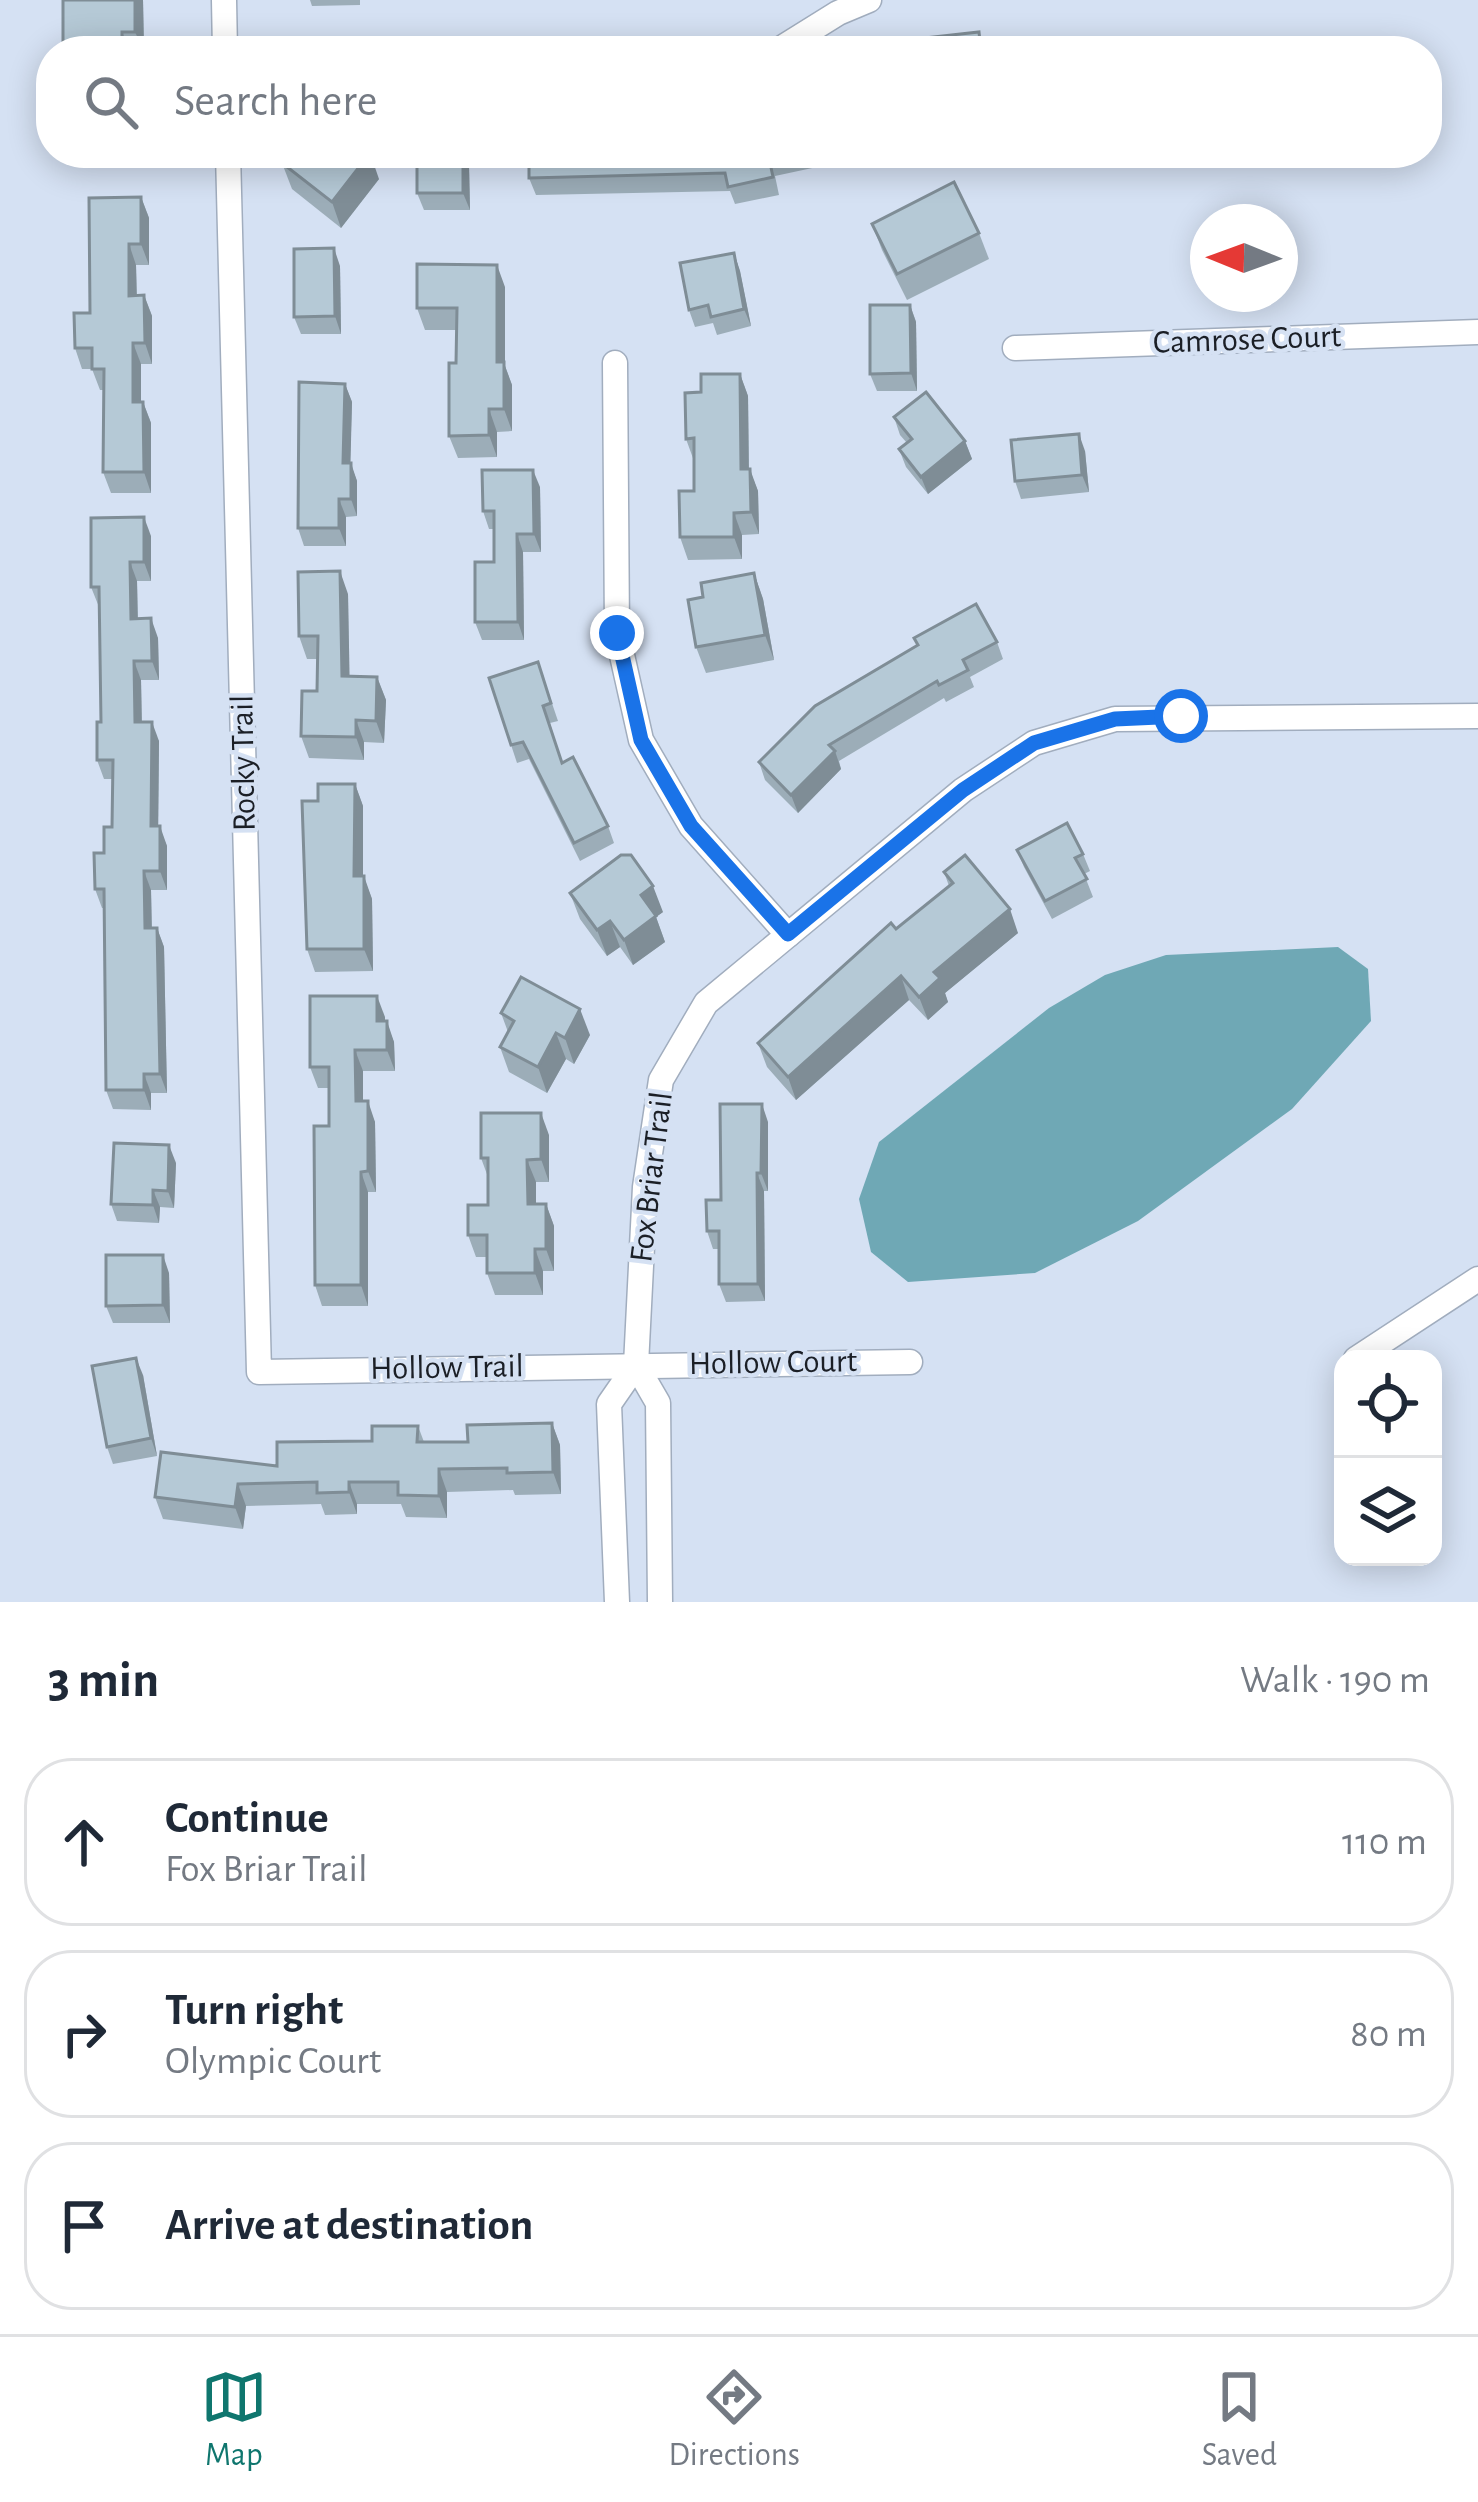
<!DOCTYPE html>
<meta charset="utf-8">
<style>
body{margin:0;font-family:"Alegreya Sans",sans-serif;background:#f6f6f7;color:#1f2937}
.controls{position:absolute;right:36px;bottom:36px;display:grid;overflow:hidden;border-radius:24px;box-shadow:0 6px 30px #0003}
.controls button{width:108px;height:108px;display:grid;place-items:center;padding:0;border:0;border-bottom:3px solid #e0e1e3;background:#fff;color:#1f2937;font:60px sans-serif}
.compass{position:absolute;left:1190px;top:204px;width:108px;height:108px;border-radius:50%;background:#fff;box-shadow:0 6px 30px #0003;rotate:271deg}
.stop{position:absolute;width:36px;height:36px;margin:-27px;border:9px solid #1a73e8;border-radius:50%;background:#fff}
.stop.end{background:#1a73e8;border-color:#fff;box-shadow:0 3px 12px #0008}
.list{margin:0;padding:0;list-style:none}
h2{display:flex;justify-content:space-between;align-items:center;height:156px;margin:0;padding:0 48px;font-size:51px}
h2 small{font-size:39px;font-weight:400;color:#747a83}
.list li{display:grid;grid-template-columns:78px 1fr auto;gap:36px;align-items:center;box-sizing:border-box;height:168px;margin:0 24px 24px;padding:0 24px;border:3px solid #e0e1e3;border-radius:48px}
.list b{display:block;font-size:45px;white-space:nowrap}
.list p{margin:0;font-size:39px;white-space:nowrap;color:#747a83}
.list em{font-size:39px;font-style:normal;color:#747a83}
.icon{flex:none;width:66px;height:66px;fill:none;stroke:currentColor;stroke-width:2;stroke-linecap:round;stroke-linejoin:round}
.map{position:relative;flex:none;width:1478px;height:1602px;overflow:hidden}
.search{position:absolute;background:#fff;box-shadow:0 6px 30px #0003;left:36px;right:36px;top:36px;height:132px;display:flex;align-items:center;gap:30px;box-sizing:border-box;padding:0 42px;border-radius:48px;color:#747a83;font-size:45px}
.sheet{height:732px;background:#fff}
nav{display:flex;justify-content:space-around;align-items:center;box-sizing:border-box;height:168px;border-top:3px solid #e0e1e3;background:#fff;font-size:33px;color:#747a83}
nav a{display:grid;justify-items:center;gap:6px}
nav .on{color:#0f766e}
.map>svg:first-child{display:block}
.water{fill:#6fa8b5}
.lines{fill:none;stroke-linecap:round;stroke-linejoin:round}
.street-casing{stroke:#a1adbe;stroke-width:27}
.street{stroke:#fff;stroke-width:24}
.wall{fill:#9cadb8}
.shaded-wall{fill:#7f8d96}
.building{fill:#b5c9d6;stroke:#7f8d96;stroke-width:3}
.route{stroke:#1a73e8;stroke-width:15}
.labels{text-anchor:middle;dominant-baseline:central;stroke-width:9;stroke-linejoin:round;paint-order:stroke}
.street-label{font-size:33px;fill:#1b1f26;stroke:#d5e1f3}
</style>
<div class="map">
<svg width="1478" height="1602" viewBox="0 0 1478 1602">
<rect width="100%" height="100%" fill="#d5e1f3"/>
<path class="water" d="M 1338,947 L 1368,969 L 1371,1021 L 1292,1109 L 1138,1221 L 1035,1273 L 908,1282 L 871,1252 L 859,1199 L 879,1142 L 1049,1008 L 1105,975 L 1166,955 Z"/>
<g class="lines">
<defs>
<g id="street">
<path d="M 224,0 L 225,51"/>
<path d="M 777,51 L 838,13 L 869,0"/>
<path d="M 228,153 L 259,1372 L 910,1362"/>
<path d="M 1015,348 L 1478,332"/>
<path d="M 615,363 L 617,633 L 641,740 L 691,826 L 788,935"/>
<path d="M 1356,1359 L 1478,1279"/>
<path d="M 636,1365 L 658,1403 L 660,1602"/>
<path d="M 617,1602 L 609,1404 L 636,1365 L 645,1187 L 661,1080 L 706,1003 L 963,790 L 1034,743 L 1115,719 L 1478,716"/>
</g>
</defs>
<use href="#street" class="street-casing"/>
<use href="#street" class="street"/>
</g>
<g class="wall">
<path d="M 143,0 L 144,51 L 65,51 L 63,48 Z"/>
<path d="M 310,0 L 360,0 L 360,5 L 312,6 Z"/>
<path d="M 73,153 L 130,153 L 130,161 L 76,162 Z"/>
<path d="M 417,153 L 465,153 L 469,165 L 470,210 L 424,210 L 417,193 Z"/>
<path d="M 529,153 L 848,153 L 831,164 L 775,176 L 779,195 L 735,204 L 730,191 L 536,195 L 529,178 Z"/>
<path d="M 282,163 L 379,179 L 341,228 L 292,189 Z"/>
<path d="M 141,197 L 149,218 L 149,265 L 136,265 L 137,295 L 144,295 L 152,316 L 152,364 L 141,364 L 141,402 L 143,402 L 151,423 L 151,493 L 111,493 L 103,472 L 104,390 L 100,390 L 92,369 L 82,369 L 75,348 Z"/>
<path d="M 872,224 L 979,233 L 989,259 L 907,300 L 882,250 Z"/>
<path d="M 734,253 L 740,271 L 751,326 L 717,335 L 713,323 L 695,327 L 689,310 Z"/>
<path d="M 340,266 L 341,334 L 301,334 L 294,317 Z"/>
<path d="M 505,287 L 505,366 L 512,385 L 512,431 L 497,432 L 497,457 L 458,458 L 449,436 L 456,363 L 457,330 L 425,330 L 417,308 Z"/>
<path d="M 910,305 L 916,322 L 917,391 L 877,391 L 870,374 Z"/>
<path d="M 740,374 L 748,396 L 749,469 L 758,491 L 759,534 L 742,535 L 742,559 L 688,560 L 680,537 L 694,491 L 694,461 L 686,439 L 701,392 Z"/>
<path d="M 345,384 L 352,402 L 350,463 L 357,481 L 357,516 L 346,517 L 346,546 L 304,546 L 298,528 Z"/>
<path d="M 894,417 L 965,441 L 972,459 L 928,494 L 906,467 L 899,449 L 907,443 L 900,435 Z"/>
<path d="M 1085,451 L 1089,492 L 1021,499 L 1015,481 Z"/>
<path d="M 540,487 L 541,552 L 523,552 L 524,640 L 482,640 L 475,622 L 494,562 L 494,529 L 489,529 L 483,511 Z"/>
<path d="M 151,536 L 151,581 L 137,581 L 138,619 L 158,638 L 159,680 L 141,680 L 142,722 L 159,741 L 158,826 L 167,846 L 167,890 L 151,890 L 152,928 L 157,928 L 164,947 L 167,1093 L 151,1093 L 151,1110 L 113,1109 L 106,1090 L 105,908 L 102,908 L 95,889 L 112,827 L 113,779 L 104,779 L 97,760 L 101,722 L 99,607 L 91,587 Z"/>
<path d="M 754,573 L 763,599 L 774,660 L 706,673 L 696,647 Z"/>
<path d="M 348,594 L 349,676 L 377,677 L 386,700 L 384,743 L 364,742 L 364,760 L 309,758 L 301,736 L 317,691 L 318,659 L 307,659 L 299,636 Z"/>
<path d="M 914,638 L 997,642 L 1003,659 L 970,677 L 974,687 L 946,702 L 944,698 L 839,761 L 841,769 L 798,813 L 765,780 L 759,762 L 917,646 Z"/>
<path d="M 538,662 L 558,721 L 550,723 L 562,763 L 608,826 L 614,843 L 580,861 L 529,759 L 517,763 L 489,678 Z"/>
<path d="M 355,784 L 363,806 L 363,876 L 372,899 L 373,971 L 315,972 L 307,949 L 318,801 Z"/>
<path d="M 1017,850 L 1083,854 L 1090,871 L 1084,874 L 1093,897 L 1052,919 L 1024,867 Z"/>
<path d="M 944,872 L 1018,933 L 945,993 L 948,1002 L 928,1020 L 909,1000 L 796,1100 L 767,1067 L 758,1043 L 949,886 Z"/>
<path d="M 570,893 L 663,912 L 656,917 L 665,942 L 633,965 L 620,947 L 607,956 L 580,919 Z"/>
<path d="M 501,1013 L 590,1035 L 574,1064 L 566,1059 L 547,1093 L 509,1072 L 500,1047 L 508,1032 Z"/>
<path d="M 385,1017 L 385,1021 L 394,1042 L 395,1071 L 363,1071 L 363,1101 L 375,1122 L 376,1192 L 368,1192 L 368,1306 L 322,1306 L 315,1285 L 329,1126 L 329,1088 L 318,1088 L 310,1067 Z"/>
<path d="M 768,1122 L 768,1191 L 764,1191 L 765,1301 L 726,1302 L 719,1284 L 719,1249 L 713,1249 L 707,1231 L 721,1200 Z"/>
<path d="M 549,1135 L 549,1182 L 536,1182 L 536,1204 L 546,1204 L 554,1226 L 554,1271 L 543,1271 L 543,1295 L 495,1295 L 487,1273 L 487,1257 L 476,1257 L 468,1235 L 488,1205 L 488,1177 L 481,1158 Z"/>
<path d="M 176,1163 L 174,1208 L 160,1207 L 159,1223 L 117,1221 L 111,1204 Z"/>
<path d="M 169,1273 L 170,1323 L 113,1323 L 106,1306 Z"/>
<path d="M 143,1375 L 157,1456 L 113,1464 L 107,1447 Z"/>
<path d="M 552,1423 L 560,1445 L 561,1494 L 515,1495 L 513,1490 L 447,1492 L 447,1518 L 406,1517 L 401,1504 L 357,1504 L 357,1514 L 325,1515 L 321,1504 L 246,1506 L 243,1529 L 163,1519 L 155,1497 L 372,1441 L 418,1426 L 424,1442 L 468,1442 Z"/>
</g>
<g class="shaded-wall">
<path d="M 135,0 L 143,0 L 144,51 L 135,32 Z"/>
<path d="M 122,32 L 129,51 L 122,51 Z"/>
<path d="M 370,153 L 379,179 L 341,228 L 332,202 Z"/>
<path d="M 463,153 L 465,153 L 469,165 L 470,210 L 463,193 Z"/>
<path d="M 141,197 L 149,218 L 149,265 L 141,244 Z"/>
<path d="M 129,244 L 136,265 L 137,317 L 129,296 Z"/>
<path d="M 334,248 L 340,266 L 341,334 L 335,316 Z"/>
<path d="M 734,253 L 740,271 L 751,326 L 744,309 Z"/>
<path d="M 497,265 L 505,287 L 505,366 L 512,385 L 512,431 L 504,409 L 497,362 Z"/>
<path d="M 144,295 L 152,316 L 152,364 L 145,343 Z"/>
<path d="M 910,305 L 916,322 L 917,391 L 911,373 Z"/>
<path d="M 133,343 L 141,364 L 141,423 L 133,402 Z"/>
<path d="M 740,374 L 748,396 L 749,491 L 741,469 Z"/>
<path d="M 345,384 L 352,402 L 350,481 L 343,463 Z"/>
<path d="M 143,402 L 151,423 L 151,493 L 144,472 Z"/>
<path d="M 489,409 L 497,432 L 497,457 L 489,435 Z"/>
<path d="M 1079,434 L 1085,451 L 1089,492 L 1082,475 Z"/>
<path d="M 965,441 L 972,459 L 928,494 L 921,477 Z"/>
<path d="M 351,463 L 357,481 L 357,516 L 351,499 Z"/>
<path d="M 750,469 L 758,491 L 759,534 L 751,512 Z"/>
<path d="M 533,470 L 540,487 L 541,552 L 534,534 Z"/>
<path d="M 339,499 L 346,517 L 346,546 L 339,528 Z"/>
<path d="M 734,513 L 742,535 L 742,559 L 734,537 Z"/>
<path d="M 144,517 L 151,536 L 151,581 L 144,562 Z"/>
<path d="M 517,534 L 523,552 L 524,640 L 518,622 Z"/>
<path d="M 130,562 L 137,581 L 138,638 L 131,619 Z"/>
<path d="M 340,571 L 348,594 L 350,699 L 342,676 Z"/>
<path d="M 754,573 L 763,599 L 774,660 L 765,635 Z"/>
<path d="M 151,618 L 158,638 L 159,680 L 152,661 Z"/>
<path d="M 134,661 L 141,680 L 142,741 L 135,722 Z"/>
<path d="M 377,677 L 386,700 L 384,743 L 376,721 Z"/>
<path d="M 356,720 L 364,742 L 364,760 L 356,737 Z"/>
<path d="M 152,722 L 159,741 L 158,846 L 151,826 Z"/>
<path d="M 835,751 L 841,769 L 798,813 L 791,795 Z"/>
<path d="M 355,784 L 363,806 L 363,899 L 354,876 Z"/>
<path d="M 160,826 L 167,846 L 167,890 L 160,871 Z"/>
<path d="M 144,871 L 151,890 L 152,947 L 145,928 Z"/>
<path d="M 364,876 L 372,899 L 373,971 L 364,949 Z"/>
<path d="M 653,886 L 663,912 L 656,917 L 665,942 L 633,965 L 624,940 L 641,895 Z"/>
<path d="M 1010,909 L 1018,933 L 945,993 L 948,1002 L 928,1020 L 919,997 L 934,972 Z"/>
<path d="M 610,921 L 620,947 L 607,956 L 597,930 Z"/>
<path d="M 157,928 L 164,947 L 167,1093 L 160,1074 Z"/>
<path d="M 901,976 L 909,1000 L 796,1100 L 788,1077 Z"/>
<path d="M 377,996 L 385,1017 L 385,1042 L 377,1021 Z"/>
<path d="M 580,1009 L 590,1035 L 574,1064 L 565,1038 Z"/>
<path d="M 387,1021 L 394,1042 L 395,1071 L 387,1050 Z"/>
<path d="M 556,1033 L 566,1059 L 547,1093 L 538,1067 Z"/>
<path d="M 355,1050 L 363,1071 L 363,1122 L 356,1101 Z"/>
<path d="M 144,1074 L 151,1093 L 151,1110 L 144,1090 Z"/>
<path d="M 368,1101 L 375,1122 L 376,1192 L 368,1171 Z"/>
<path d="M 762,1104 L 768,1122 L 768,1191 L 761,1173 Z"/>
<path d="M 541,1113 L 549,1135 L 549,1182 L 541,1159 Z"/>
<path d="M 169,1145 L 176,1163 L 174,1208 L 168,1191 Z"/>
<path d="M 527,1160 L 536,1182 L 536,1226 L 528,1204 Z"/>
<path d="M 361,1172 L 368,1192 L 368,1306 L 361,1285 Z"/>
<path d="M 757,1173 L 764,1191 L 765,1301 L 758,1284 Z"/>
<path d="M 153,1190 L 160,1207 L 159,1223 L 153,1205 Z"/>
<path d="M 546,1204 L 554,1226 L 554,1271 L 546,1249 Z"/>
<path d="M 535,1249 L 543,1271 L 543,1295 L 535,1273 Z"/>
<path d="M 163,1255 L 169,1273 L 170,1323 L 163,1305 Z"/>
<path d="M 136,1358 L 143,1375 L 157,1456 L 151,1438 Z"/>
<path d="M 552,1423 L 560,1445 L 561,1494 L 553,1472 Z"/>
<path d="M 439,1469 L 447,1492 L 447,1518 L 439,1496 Z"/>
<path d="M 349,1482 L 357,1504 L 357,1514 L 349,1492 Z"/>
<path d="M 238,1484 L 246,1506 L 243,1529 L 235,1507 Z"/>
</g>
<g class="building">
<path d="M 63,0 L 135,0 L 135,32 L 122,32 L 122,51 L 81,51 L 81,47 L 63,48 Z"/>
<path d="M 979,32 L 981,51 L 916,51 L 915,39 Z"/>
<path d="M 290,153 L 370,153 L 332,202 L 282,163 Z"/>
<rect x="417" y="153" width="46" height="40"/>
<path d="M 529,153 L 793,153 L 769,158 L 773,177 L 728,187 L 725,173 L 529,178 Z"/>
<path d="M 954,182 L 979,233 L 897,274 L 872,224 Z"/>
<path d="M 141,197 L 141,244 L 129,244 L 129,296 L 144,295 L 145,343 L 133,343 L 133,402 L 143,402 L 144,472 L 103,472 L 104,369 L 92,369 L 92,348 L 75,348 L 74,313 L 90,313 L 89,198 Z"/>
<path d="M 334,248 L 335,316 L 294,317 L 294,249 Z"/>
<path d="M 734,253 L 744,309 L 711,317 L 708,305 L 689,310 L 680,263 Z"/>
<path d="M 417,264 L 497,265 L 497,362 L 504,362 L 504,409 L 489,409 L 489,435 L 449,436 L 449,363 L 456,363 L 457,308 L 417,308 Z"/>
<path d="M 870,305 L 910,305 L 911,373 L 870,374 Z"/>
<path d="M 701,374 L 740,374 L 741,469 L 750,469 L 751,512 L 734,513 L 734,537 L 680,537 L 679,491 L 694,491 L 694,438 L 686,439 L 685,393 L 701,392 Z"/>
<path d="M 299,382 L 345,384 L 343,463 L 351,463 L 351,499 L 339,499 L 339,528 L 298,528 Z"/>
<path d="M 926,392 L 965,441 L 921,477 L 899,449 L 912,439 L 894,417 Z"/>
<path d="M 1079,434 L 1082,475 L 1015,481 L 1011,440 Z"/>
<path d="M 482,470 L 533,470 L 534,534 L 517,534 L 518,622 L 475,622 L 475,562 L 494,562 L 494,511 L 483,511 Z"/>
<path d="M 144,517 L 144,562 L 130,562 L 131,619 L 151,618 L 152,661 L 134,661 L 135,722 L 152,722 L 151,826 L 160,826 L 160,871 L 144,871 L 145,928 L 157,928 L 160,1074 L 144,1074 L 144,1090 L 106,1090 L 104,889 L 95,889 L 94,853 L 104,853 L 104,827 L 112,827 L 113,760 L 97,760 L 97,722 L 101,722 L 99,587 L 91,587 L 91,518 Z"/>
<path d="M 340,571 L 342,676 L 377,677 L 376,721 L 356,720 L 356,737 L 301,736 L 302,691 L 317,691 L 318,636 L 299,636 L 298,572 Z"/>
<path d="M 754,573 L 765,635 L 696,647 L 688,600 L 703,597 L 701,583 Z"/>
<path d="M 976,604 L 997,642 L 963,660 L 968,670 L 939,685 L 937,681 L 829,745 L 835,751 L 791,795 L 759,762 L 815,706 L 918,645 L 914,638 Z"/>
<path d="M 538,662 L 551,703 L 543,706 L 562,763 L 573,757 L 608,826 L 574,843 L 523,742 L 511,745 L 489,678 Z"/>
<path d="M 318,784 L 355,784 L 354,876 L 364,876 L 364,949 L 307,949 L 302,801 L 318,801 Z"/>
<path d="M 1067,823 L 1083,854 L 1075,858 L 1087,879 L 1045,901 L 1017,850 Z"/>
<path d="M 621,855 L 631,855 L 653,886 L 641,895 L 656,916 L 624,940 L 610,921 L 597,930 L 570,893 Z"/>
<path d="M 965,855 L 1010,909 L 934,972 L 940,978 L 919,997 L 901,976 L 788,1077 L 758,1043 L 891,923 L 896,929 L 953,883 L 944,872 Z"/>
<path d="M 521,977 L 580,1009 L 565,1038 L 556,1033 L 538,1067 L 500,1047 L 514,1021 L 501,1013 Z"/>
<path d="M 310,996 L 377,996 L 377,1021 L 387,1021 L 387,1050 L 355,1050 L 356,1101 L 368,1101 L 368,1171 L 361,1172 L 361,1285 L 315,1285 L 314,1126 L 329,1126 L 329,1067 L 310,1067 Z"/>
<path d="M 720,1104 L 762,1104 L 761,1173 L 757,1173 L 758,1284 L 719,1284 L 719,1231 L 707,1231 L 706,1200 L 721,1200 Z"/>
<path d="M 481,1113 L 541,1113 L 541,1159 L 527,1160 L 528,1204 L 546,1204 L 546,1249 L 535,1249 L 535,1273 L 487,1273 L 487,1235 L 468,1235 L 468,1205 L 488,1205 L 488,1158 L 481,1158 Z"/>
<path d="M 114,1143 L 169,1145 L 168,1191 L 153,1190 L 153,1205 L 111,1204 Z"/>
<path d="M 106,1255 L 163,1255 L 163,1305 L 106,1306 Z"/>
<path d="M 136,1358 L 151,1438 L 107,1447 L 92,1366 Z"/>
<path d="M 552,1423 L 553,1472 L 507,1473 L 507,1468 L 439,1469 L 439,1496 L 398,1495 L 398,1482 L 349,1482 L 349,1492 L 317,1493 L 317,1482 L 238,1484 L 235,1507 L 155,1497 L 161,1452 L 277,1466 L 277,1442 L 372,1441 L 372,1426 L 418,1426 L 417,1442 L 468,1442 L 467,1425 Z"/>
</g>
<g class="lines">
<path class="route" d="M 617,633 L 641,740 L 691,826 L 788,934 L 963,790 L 1034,743 L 1115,719 L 1181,716"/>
</g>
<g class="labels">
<g class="street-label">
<text transform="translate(1247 340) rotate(-2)">Camrose Court</text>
<text transform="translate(244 763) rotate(-91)">Rocky Trail</text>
<text transform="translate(652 1177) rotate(-83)">Fox Briar Trail</text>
<text transform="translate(773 1363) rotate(-1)">Hollow Court</text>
<text transform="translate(447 1368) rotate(-1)">Hollow Trail</text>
</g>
</g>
</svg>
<div class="controls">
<button><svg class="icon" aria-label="locate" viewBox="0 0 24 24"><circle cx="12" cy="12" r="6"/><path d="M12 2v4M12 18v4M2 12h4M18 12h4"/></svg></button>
<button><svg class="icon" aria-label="layers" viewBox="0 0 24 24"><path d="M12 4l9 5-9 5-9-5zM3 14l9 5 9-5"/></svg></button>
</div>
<svg class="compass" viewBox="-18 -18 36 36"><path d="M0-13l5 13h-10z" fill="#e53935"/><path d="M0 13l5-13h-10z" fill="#747a83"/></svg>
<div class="stop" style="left:1181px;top:716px"></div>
<div class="stop end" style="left:617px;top:633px"></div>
<div class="search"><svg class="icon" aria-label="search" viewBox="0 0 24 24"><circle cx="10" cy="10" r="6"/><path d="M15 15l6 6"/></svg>Search here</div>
</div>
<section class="sheet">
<h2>3 min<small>Walk · 190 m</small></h2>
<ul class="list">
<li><svg class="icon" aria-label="ahead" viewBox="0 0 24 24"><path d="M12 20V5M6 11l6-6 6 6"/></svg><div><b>Continue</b><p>Fox Briar Trail</p></div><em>110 m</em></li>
<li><svg class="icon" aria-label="right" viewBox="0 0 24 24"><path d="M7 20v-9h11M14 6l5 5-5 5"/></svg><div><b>Turn right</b><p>Olympic Court</p></div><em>80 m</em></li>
<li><svg class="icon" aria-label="arrive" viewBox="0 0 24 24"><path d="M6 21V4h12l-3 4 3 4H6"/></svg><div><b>Arrive at destination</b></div></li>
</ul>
</section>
<nav>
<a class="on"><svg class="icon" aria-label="map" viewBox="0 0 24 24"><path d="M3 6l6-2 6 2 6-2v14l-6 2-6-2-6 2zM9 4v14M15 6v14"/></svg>Map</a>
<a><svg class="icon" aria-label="directions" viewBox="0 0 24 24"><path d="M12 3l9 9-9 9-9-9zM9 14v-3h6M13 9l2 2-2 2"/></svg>Directions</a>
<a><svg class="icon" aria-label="saved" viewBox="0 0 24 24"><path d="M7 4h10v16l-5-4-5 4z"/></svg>Saved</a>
</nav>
